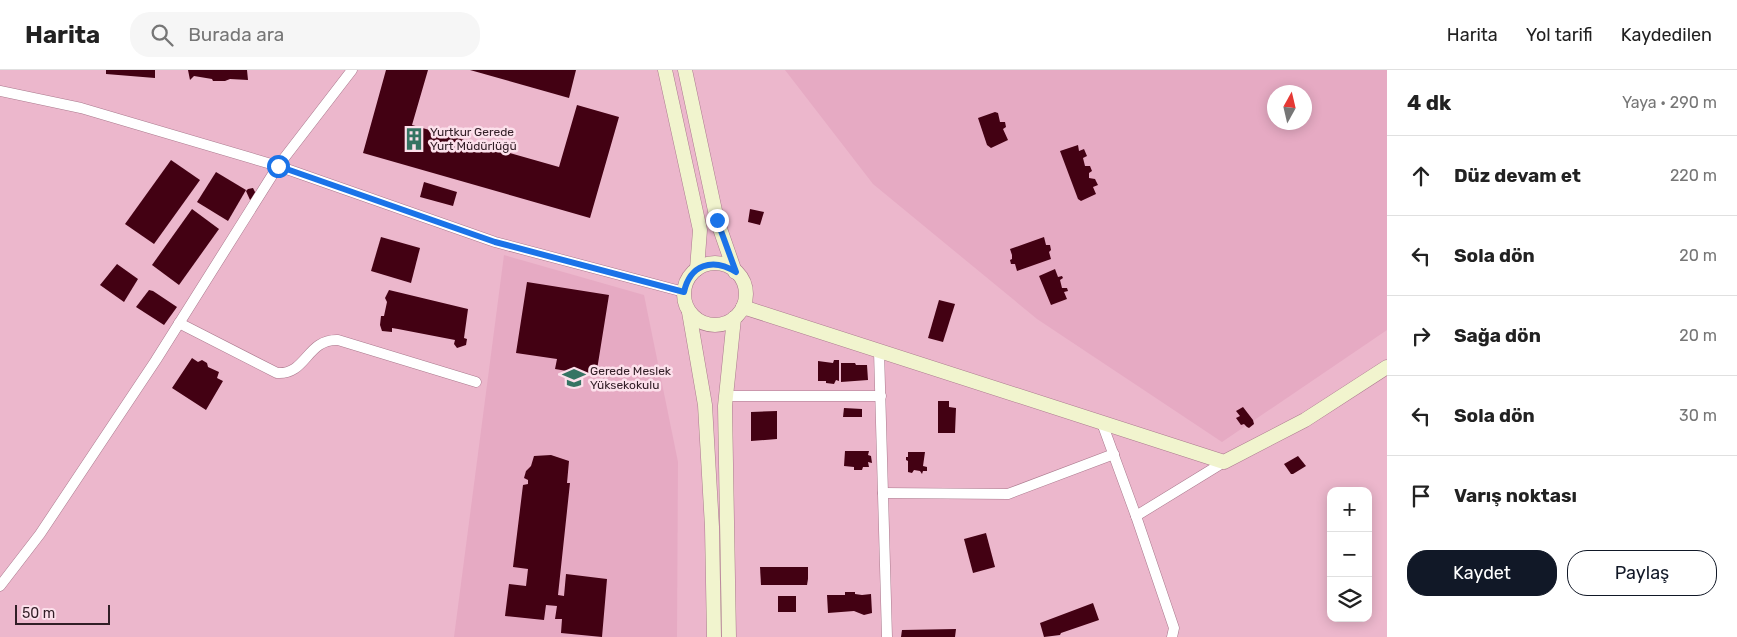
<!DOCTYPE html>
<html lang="tr">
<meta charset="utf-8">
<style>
body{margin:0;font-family:Rubik,sans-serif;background:#f6f6f6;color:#222}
.controls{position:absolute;right:15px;bottom:15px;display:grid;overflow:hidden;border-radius:10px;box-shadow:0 2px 12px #0003}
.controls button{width:45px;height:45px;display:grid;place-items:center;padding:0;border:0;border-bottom:1px solid #e0e0e0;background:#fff;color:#222;font:25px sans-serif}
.compass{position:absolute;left:1267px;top:15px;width:45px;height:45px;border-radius:50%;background:#fff;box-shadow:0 2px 12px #0003;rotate:8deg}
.scale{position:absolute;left:15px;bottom:12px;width:95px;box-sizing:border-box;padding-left:5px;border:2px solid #311e26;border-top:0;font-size:14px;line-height:18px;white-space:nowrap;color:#311e26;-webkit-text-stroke:4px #fce0eb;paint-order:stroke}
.stop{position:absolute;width:15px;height:15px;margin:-11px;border:4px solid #1a73e8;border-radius:50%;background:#fff}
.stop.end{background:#1a73e8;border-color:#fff;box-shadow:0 1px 5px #0008}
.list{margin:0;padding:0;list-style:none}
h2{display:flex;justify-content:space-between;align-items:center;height:65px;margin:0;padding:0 20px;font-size:21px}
h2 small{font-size:16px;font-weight:400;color:#767676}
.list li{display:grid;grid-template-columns:32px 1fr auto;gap:15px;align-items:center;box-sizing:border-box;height:80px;padding:0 20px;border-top:1px solid #e0e0e0}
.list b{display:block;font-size:19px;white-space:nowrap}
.list em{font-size:16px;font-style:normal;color:#767676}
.actions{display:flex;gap:10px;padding:15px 20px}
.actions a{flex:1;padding:11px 0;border:1px solid #111827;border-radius:20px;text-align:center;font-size:18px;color:#111827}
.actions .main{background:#111827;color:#fff}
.icon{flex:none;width:28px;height:28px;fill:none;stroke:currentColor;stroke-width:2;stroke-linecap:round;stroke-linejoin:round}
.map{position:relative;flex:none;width:1387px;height:567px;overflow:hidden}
header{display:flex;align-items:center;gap:30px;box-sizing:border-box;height:70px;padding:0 25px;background:#fff;border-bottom:1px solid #e0e0e0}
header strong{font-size:24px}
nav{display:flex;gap:28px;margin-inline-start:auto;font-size:18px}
.search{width:350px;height:45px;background:#f6f6f6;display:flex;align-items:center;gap:12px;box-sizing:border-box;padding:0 18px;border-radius:20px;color:#767676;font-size:19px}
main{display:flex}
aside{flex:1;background:#fff}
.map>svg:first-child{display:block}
.built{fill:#e6aac3;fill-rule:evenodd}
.building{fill:#430113}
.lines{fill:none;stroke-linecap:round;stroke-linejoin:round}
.street-casing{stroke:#aa798d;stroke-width:11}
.secondary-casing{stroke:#aa798d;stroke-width:15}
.street{stroke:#fff;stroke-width:10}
.secondary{stroke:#f1f4ce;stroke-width:14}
.route{stroke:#1a73e8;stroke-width:6}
.labels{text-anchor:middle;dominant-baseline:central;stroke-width:5;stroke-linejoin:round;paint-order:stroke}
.poi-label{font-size:12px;fill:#311e26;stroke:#fce0eb;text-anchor:start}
</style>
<header>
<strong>Harita</strong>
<div class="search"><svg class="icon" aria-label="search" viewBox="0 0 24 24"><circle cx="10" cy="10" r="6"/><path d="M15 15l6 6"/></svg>Burada ara</div>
<nav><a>Harita</a><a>Yol tarifi</a><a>Kaydedilen</a></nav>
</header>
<main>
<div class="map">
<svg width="1387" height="567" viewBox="0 0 1387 567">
<rect width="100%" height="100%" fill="#ecb7cc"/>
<g class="built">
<path d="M 785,0 L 1387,0 L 1387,260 L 1222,372 L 1037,249 L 873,114 ZM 1274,22 L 1304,22 L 1304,52 L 1274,52 Z"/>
<path d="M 504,185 L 644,225 L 678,392 L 677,567 L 454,567 Z"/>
</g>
<g class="building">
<path d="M 106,0 L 155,0 L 155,8 L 106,4 Z"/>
<path d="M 188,0 L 247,0 L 248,10 L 230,9 L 225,11 L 213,11 L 212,9 L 194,6 L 190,10 Z"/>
<path d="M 386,0 L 428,0 L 412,55 L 559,97 L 577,35 L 619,47 L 590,148 L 363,83 Z"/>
<path d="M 470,0 L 576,0 L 569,28 Z"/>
<path d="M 995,42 L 998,43 L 1000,52 L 1005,52 L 1006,57 L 1003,59 L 1008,70 L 991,78 L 987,75 L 978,48 Z"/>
<path d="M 1078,75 L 1079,81 L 1084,79 L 1087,86 L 1083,88 L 1085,96 L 1090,96 L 1092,101 L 1089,103 L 1089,108 L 1095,109 L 1098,115 L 1093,117 L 1096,124 L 1081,131 L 1078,129 L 1060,81 Z"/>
<path d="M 171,90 L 200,110 L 154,174 L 125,154 Z"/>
<path d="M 216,102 L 246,120 L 228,151 L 197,132 Z"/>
<path d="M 424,112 L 457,122 L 453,136 L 420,127 Z"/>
<path d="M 253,118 L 257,126 L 250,130 L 246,121 L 248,119 Z"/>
<path d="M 192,139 L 219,159 L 179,215 L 152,195 Z"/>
<path d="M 750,139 L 764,142 L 760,155 L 748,152 Z"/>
<path d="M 381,167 L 420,178 L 411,213 L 371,201 Z"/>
<path d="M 1044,167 L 1046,175 L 1050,175 L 1051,180 L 1049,182 L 1051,189 L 1017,201 L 1015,194 L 1011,194 L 1010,190 L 1012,189 L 1012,185 L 1010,179 Z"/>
<path d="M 117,194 L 138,209 L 124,232 L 100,215 Z"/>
<path d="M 1055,199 L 1058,207 L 1062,206 L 1063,208 L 1060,210 L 1062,218 L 1067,218 L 1068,221 L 1064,222 L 1067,229 L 1051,235 L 1039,206 Z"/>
<path d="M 527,212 L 609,225 L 596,306 L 555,299 L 557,289 L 516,283 Z"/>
<path d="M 149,220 L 153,221 L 177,237 L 164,255 L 136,237 Z"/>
<path d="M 389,220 L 468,239 L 464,268 L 467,269 L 466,275 L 457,278 L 454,274 L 455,270 L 398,259 L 392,258 L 392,262 L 382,261 L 380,255 L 381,246 L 384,246 L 387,232 L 385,228 Z"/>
<path d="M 939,230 L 955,234 L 943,272 L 928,268 Z"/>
<path d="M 192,288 L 198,292 L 202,290 L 207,293 L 208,297 L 219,302 L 217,308 L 223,311 L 206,340 L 172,318 Z"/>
<path d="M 834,290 L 839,290 L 839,311 L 836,310 L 834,314 L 826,313 L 826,311 L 818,311 L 818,291 L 833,293 Z"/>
<path d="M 841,293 L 855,293 L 856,295 L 867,295 L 868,310 L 841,312 Z"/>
<path d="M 938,331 L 949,331 L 949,337 L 956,338 L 955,363 L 938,363 Z"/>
<path d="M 1243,337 L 1253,350 L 1254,354 L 1249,358 L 1247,357 L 1244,354 L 1241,355 L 1236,348 L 1240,346 L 1236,341 Z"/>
<path d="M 844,338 L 862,339 L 862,347 L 843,347 Z"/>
<path d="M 777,341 L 777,369 L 751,371 L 751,342 Z"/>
<path d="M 845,381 L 869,381 L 868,385 L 871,386 L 872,393 L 868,392 L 869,397 L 863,397 L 862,400 L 854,400 L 854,397 L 844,396 Z"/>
<path d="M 908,382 L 925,382 L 923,396 L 927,397 L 927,401 L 923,401 L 922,404 L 920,401 L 914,400 L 912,403 L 908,402 L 908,391 L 906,390 L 906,387 L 908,387 Z"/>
<path d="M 551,385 L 569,391 L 567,413 L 570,413 L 558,525 L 564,526 L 566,504 L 607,509 L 602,567 L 561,563 L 562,549 L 555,549 L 557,536 L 546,535 L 544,550 L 505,546 L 509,514 L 526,516 L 528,499 L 513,497 L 523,415 L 528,414 L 528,410 L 524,408 L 526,401 L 531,396 L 534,386 Z"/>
<path d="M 1298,386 L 1306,396 L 1293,404 L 1291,404 L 1284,394 Z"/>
<path d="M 986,463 L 995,497 L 973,503 L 964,469 Z"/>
<path d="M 760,497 L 808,497 L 808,509 L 807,515 L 761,515 Z"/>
<path d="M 845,522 L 855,522 L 855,524 L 862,525 L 871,524 L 872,543 L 864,545 L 854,541 L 828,543 L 827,525 L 845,525 Z"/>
<rect x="778" y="526" width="18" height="16"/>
<path d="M 1093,533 L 1099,550 L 1061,563 L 1060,565 L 1044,567 L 1040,553 Z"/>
<path d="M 956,559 L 955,567 L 901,567 L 902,560 Z"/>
</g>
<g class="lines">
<defs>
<g id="street">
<path d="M 352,0 L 278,96 L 495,172 L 684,222"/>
<path d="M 0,21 L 81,38 L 278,96 L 156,290 L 40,464 L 0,516"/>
<path d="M 179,253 L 277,303 C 307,305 306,269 338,270 L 476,312"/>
<path d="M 879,281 L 887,567"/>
<path d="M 726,326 L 881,326"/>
<path d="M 1102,353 L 1136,446"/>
<path d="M 883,423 L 1008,424 L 1114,384"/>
<path d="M 1172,567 L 1174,558 L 1136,446 L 1224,392"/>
</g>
<g id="secondary">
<path d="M 665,0 L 700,160 L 697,199"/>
<path d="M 685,0 L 717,150 L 735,202"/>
<circle cx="715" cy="224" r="31"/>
<path d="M 743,237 L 1224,392 L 1305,350 L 1387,297"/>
<path d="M 689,242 L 705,335 L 712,457 L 714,567"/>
<path d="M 729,567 L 725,336 L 734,248"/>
</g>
</defs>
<use href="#street" class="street-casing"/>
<use href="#secondary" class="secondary-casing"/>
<use href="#street" class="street"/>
<use href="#secondary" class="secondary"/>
</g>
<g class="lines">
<path class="route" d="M 278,96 L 495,172 L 684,222 C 690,195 712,187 736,202 L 717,150"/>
</g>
<defs>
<symbol id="building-bare" viewBox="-9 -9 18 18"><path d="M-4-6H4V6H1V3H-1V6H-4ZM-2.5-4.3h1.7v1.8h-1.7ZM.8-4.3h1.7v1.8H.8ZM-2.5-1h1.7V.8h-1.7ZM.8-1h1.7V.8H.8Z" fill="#357463" stroke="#fce0eb" stroke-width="2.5" paint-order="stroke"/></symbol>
<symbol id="university-bare" viewBox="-9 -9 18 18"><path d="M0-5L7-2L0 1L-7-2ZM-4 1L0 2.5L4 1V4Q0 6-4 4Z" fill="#357463" stroke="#fce0eb" stroke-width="2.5" paint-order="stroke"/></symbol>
</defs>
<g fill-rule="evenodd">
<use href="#building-bare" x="398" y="53" width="32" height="32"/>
<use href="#university-bare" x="558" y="292" width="32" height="32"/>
</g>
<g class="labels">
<g class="poi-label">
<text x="430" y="62">Yurtkur Gerede<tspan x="430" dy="14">Yurt Müdürlüğü</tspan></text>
<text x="590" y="301">Gerede Meslek<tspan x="590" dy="14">Yüksekokulu</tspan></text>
</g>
</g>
</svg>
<div class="controls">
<button>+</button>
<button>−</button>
<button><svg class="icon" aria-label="layers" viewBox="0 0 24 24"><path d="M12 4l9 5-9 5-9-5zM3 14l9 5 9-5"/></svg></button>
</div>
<svg class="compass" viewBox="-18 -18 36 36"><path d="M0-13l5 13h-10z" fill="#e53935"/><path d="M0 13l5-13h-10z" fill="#767676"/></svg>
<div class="scale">50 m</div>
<div class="stop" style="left:278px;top:96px"></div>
<div class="stop end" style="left:717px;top:150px"></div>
</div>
<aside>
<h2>4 dk<small>Yaya · 290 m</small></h2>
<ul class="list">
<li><svg class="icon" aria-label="ahead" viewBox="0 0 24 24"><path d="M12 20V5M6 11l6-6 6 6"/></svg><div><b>Düz devam et</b></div><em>220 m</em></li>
<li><svg class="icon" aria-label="left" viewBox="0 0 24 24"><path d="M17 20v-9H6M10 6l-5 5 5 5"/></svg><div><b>Sola dön</b></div><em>20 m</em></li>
<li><svg class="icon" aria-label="right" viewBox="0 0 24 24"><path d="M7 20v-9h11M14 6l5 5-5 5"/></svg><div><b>Sağa dön</b></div><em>20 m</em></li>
<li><svg class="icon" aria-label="left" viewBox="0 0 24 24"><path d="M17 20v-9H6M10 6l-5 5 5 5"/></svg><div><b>Sola dön</b></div><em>30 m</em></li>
<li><svg class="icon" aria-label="arrive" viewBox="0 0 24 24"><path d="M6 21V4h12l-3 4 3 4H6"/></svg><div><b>Varış noktası</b></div></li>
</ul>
<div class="actions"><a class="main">Kaydet</a><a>Paylaş</a></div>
</aside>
</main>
